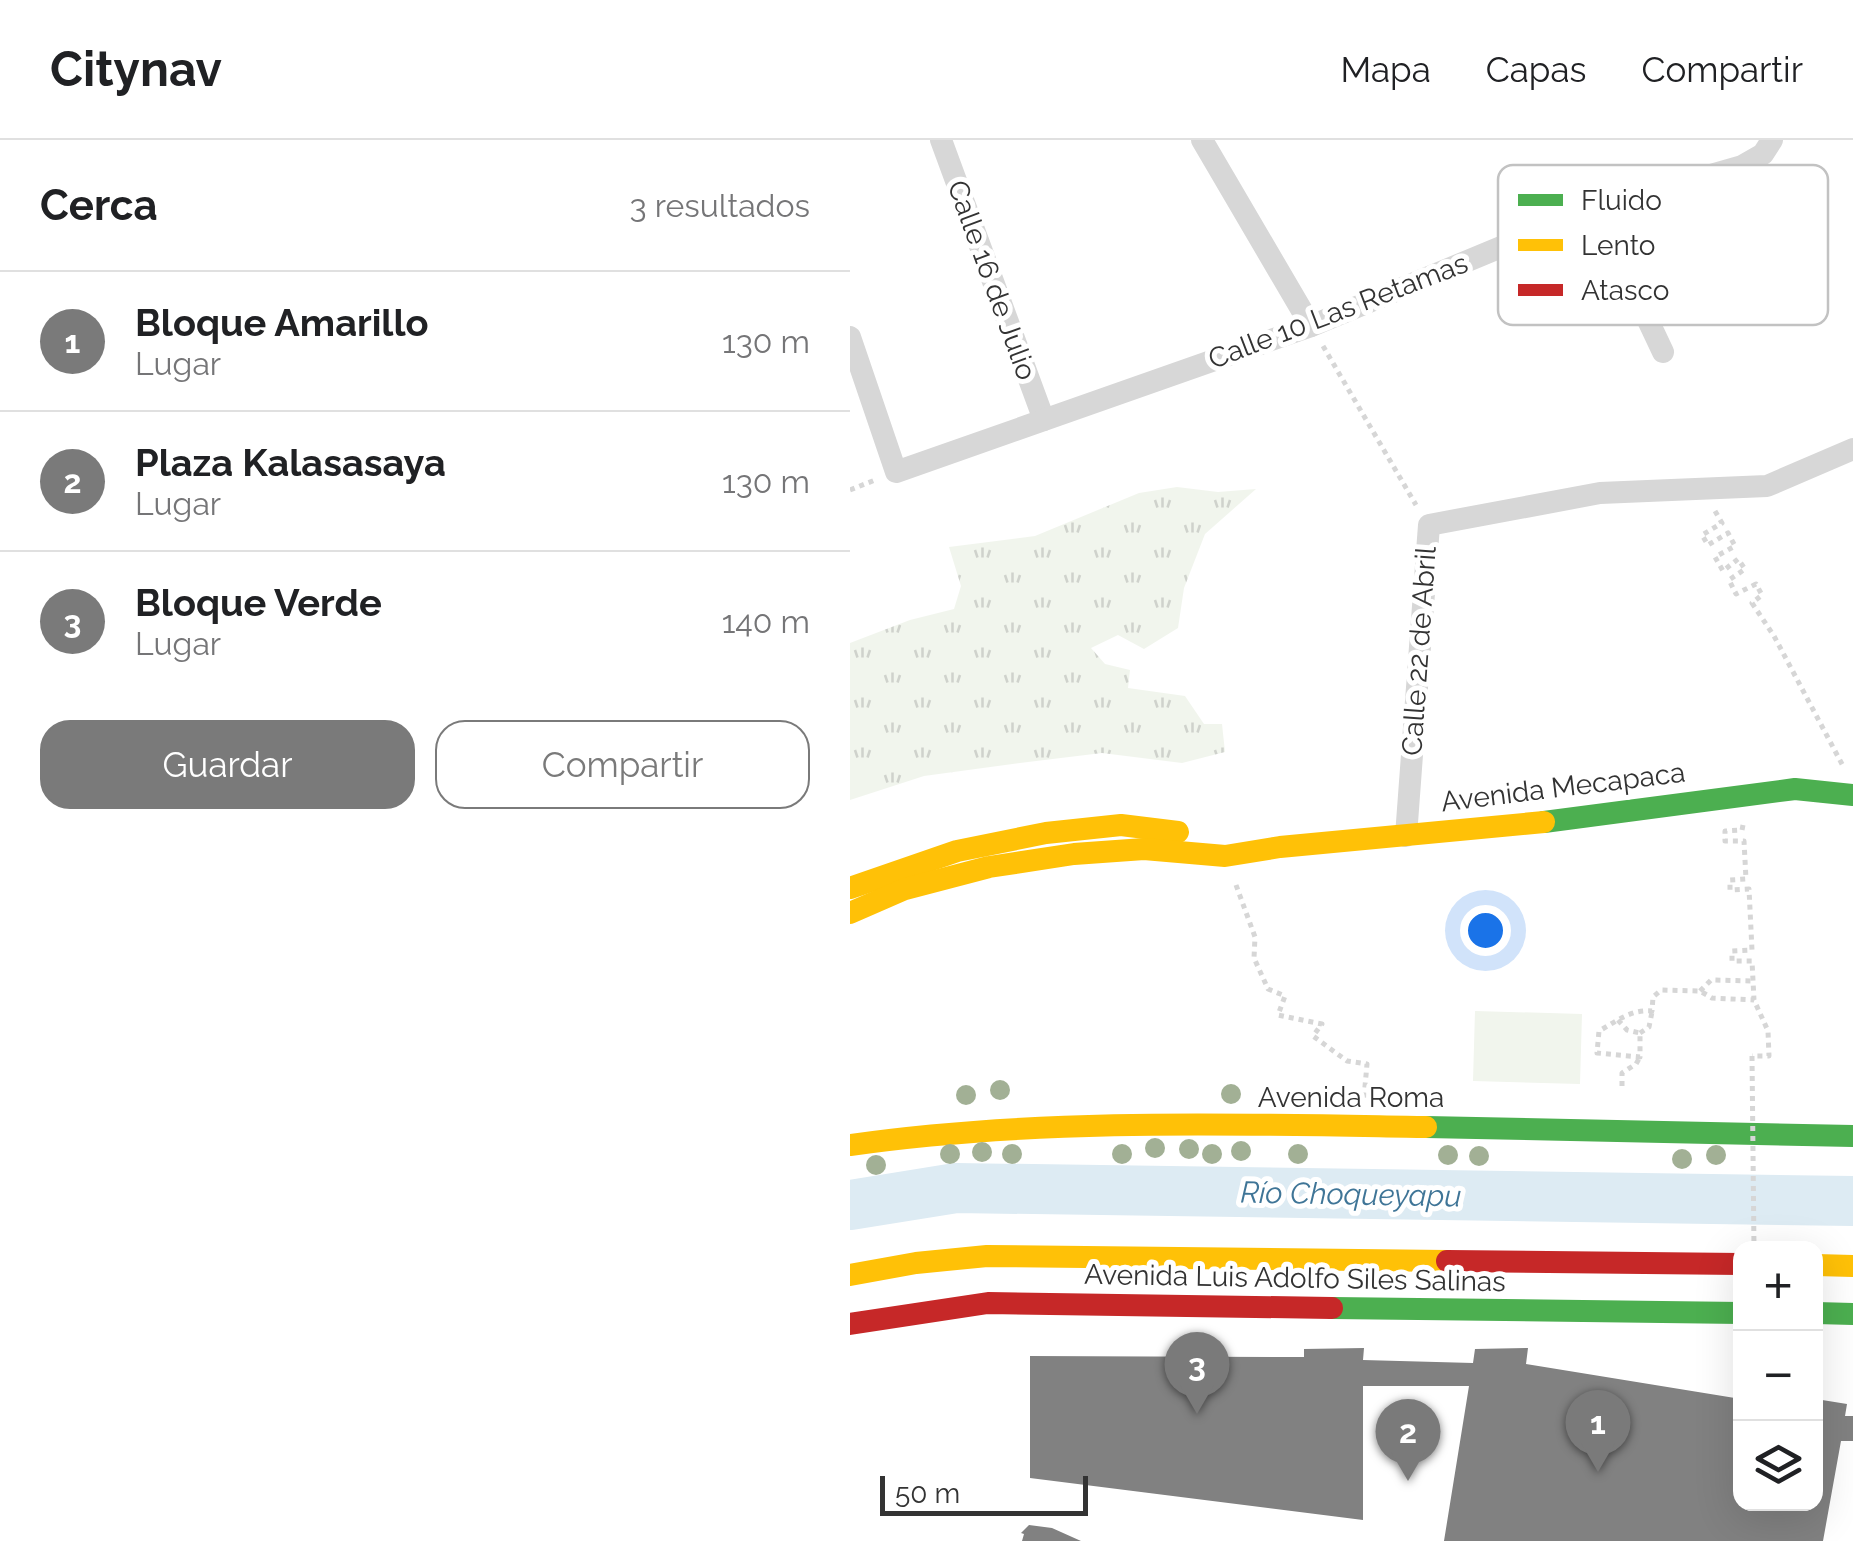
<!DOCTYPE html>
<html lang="es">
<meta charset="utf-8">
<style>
body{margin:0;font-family:Raleway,sans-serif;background:#f2f2f2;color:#202124}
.controls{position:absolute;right:30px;bottom:30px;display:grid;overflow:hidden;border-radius:20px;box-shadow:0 10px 40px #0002}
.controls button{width:90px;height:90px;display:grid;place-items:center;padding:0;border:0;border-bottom:2px solid #e0e0e0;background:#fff;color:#202124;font:50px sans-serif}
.scale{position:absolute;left:30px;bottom:25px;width:208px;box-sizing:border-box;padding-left:10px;border:5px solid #333;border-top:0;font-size:28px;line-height:35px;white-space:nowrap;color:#333;-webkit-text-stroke:8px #fff;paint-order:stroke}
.you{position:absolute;left:635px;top:790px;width:35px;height:35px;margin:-25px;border:8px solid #fff;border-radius:50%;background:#1a73e8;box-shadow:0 0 0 15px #1a73e833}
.badge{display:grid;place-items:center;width:65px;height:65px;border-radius:50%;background:#7a7a7a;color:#fff;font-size:32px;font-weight:700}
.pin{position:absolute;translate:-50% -82px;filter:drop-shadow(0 2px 5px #0008)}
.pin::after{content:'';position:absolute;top:52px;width:35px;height:30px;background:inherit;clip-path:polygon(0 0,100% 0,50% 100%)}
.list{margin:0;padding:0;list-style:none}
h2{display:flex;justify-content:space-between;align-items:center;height:130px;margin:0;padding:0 40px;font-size:42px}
h2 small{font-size:32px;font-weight:400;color:#757577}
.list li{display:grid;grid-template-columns:65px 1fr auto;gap:30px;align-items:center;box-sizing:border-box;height:140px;padding:0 40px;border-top:2px solid #e0e0e0}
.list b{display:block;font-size:38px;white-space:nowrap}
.list p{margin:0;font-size:32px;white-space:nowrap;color:#757577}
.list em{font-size:32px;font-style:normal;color:#757577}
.actions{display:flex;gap:20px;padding:30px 40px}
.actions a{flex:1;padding:22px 0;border:2px solid #7a7a7a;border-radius:30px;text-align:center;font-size:35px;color:#7a7a7a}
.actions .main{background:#7a7a7a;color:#fff}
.icon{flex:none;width:55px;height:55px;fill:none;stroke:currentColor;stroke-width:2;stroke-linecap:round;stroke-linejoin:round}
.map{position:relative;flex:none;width:1003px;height:1401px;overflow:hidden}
header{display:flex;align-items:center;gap:60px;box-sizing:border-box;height:140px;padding:0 50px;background:#fff;border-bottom:2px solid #e0e0e0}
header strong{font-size:48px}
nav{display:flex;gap:55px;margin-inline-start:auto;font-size:35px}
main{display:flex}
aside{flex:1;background:#fff}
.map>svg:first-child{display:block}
.grass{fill:url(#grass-tufts)}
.pitch{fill:#f1f5ed}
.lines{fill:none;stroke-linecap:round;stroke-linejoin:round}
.river{stroke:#ddebf3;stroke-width:50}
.building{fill:#818181}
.path{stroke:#d6d6d6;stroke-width:5;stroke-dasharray:5 5;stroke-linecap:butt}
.street{stroke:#d7d7d7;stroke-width:22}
.fast{stroke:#4caf50;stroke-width:22}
.slow{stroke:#ffc107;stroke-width:22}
.jam{stroke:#c62828;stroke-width:22}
.path-bridge{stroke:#d6d6d6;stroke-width:5;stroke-dasharray:5 5;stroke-linecap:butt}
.tree{fill:#a2b095}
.labels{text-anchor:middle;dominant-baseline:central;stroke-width:10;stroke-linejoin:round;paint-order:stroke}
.street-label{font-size:28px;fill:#333;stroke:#fff}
.water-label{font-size:30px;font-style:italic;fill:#3f7597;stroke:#fff}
.key{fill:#fff;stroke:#c2c2c2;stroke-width:2.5}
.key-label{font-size:28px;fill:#333}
</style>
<header>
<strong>Citynav</strong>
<nav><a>Mapa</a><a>Capas</a><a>Compartir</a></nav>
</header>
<main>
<aside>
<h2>Cerca<small>3 resultados</small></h2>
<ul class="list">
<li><span class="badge">1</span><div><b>Bloque Amarillo</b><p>Lugar</p></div><em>130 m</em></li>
<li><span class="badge">2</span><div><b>Plaza Kalasasaya</b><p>Lugar</p></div><em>130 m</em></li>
<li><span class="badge">3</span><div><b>Bloque Verde</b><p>Lugar</p></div><em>140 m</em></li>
</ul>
<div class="actions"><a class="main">Guardar</a><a>Compartir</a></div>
</aside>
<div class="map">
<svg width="1003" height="1401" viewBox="0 0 1003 1401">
<defs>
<pattern id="grass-tufts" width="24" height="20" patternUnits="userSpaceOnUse" patternTransform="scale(2.5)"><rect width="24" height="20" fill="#f1f5ed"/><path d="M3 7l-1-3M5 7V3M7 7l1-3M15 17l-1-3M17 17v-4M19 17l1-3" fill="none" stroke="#cfd2cc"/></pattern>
</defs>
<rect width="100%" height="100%" fill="#fff"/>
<path class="grass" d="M 327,347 L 368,352 L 406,349 L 355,394 L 334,448 L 328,488 L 294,509 L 268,495 L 241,508 L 255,524 L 280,530 L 278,548 L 335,556 L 354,584 L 372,584 L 375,612 L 332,623 L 252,613 L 178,622 L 74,636 L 0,660 L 0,503 L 60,480 L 104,469 L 111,446 L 99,407 L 185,396 L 289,353 Z"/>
<path class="pitch" d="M 625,871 L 732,874 L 730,944 L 623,941 Z"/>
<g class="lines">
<path class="river" d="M 0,1065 L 106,1048 L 1003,1061"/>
</g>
<g class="building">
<path d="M 514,1208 L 513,1220 L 623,1223 L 625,1209 L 678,1208 L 676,1224 L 891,1259 L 891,1364 L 966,1364 L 966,1259 L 997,1264 L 995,1276 L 1003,1276 L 1003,1301 L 991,1301 L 973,1401 L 594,1401 L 619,1246 L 513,1246 L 513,1380 L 180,1338 L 180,1216 L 454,1217 L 454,1209 Z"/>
<path d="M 179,1385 L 202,1388 L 231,1401 L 172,1401 L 174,1394 L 171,1393 Z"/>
</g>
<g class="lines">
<g class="path">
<path d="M 473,206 L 566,365"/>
<path d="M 0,350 L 25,340"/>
<path d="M 865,371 L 872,383 L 852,395 L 858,405 L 878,393 L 885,406 L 865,417 L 873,431 L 888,419 L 895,429 L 879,440 L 886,454 L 906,444 L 912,455 L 902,463 L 924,496 L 993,626"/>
<path d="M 893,685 L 892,690 L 875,691 L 875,701 L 894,701 L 896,739 L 880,740 L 880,750 L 899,749 L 902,810 L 882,811 L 882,821 L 902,821 L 904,860 L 918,891 L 919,916 L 902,916"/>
<path d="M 386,745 L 405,797 L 404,818 L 418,849 L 435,856 L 428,875 L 472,884 L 463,896 L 497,921 L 517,924 L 514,958"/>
<path d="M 850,851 L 861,840 L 903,841"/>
<path d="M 768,880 L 777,890 L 790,893 L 790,917 L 747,913 L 749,891 C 767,881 781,869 802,871 L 803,857 L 811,850 L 850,851 L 862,858 L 904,860"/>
<path d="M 790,893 L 799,887 L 802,872"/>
<path d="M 772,946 L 772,933 L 786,924 L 790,917"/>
</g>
<g class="street">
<path d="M 91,0 L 194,280"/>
<path d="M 352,0 L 461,186"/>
<path d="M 745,68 L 813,212"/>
<path d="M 0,197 L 46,332 L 461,186 L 745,68 L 892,26 L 913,14 L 922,0"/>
<path d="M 556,696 L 579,385 L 750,353 L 917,346 L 1003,309"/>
</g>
<g class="fast">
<path d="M 694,682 L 945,649 L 1003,655"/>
<path d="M 576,987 L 1003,996"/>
<path d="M 482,1168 L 891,1173"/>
<path d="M 966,1173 L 1003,1174"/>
</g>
<g class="slow">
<path d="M 0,748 L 107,711 L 196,693 L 271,685 L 328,692"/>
<path d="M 0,773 L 55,749 L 139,727 L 224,714 L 294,709 L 375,716 L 430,707 L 694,682"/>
<path d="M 0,1005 C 190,978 385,984 576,987"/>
<path d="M 966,1125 L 1003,1126"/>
<path d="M 0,1135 L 66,1123 L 137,1116 L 597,1121"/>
</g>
<g class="jam">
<path d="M 597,1121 L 891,1124"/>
<path d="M 0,1184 L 138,1163 L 482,1168"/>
</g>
<path class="path-bridge" d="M 902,916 L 904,1108"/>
</g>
<g class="tree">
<circle cx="150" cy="950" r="10"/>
<circle cx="381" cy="954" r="10"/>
<circle cx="116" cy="955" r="10"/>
<circle cx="305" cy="1008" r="10"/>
<circle cx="339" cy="1009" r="10"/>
<circle cx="391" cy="1011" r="10"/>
<circle cx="132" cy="1012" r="10"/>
<circle cx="100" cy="1014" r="10"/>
<circle cx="162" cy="1014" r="10"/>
<circle cx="272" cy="1014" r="10"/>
<circle cx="362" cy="1014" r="10"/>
<circle cx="448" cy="1014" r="10"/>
<circle cx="598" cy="1015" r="10"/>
<circle cx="866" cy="1015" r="10"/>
<circle cx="629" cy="1016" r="10"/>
<circle cx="832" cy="1019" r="10"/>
<circle cx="26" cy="1025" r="10"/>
</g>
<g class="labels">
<g class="street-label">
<text transform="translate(142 140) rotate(70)">Calle 16 de Julio</text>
<text transform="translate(488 171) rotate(-21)">Calle 10 Las Retamas</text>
<text transform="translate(569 511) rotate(-86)">Calle 22 de Abril</text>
<text transform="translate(713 647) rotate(-7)">Avenida Mecapaca</text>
<text x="501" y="957">Avenida Roma</text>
<text transform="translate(445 1138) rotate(1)">Avenida Luis Adolfo Siles Salinas</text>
</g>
<g class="water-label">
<text transform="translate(501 1054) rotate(1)">Río Choqueyapu</text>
</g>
</g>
<rect x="648" y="25" width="330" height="160" rx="15" class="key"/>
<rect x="668" y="54" width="45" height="12" fill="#4caf50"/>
<rect x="668" y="99" width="45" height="12" fill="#ffc107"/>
<rect x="668" y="144" width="45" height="12" fill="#c62828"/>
<g class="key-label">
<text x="731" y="70">Fluido</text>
<text x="731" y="115">Lento</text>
<text x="731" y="160">Atasco</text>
</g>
</svg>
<div class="controls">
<button>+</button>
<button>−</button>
<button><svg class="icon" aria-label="layers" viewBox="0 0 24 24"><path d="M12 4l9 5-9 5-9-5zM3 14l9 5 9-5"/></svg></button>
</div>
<div class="scale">50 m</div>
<div class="you"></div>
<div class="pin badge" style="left:748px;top:1332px">1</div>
<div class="pin badge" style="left:558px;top:1341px">2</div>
<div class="pin badge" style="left:347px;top:1274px">3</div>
</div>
</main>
